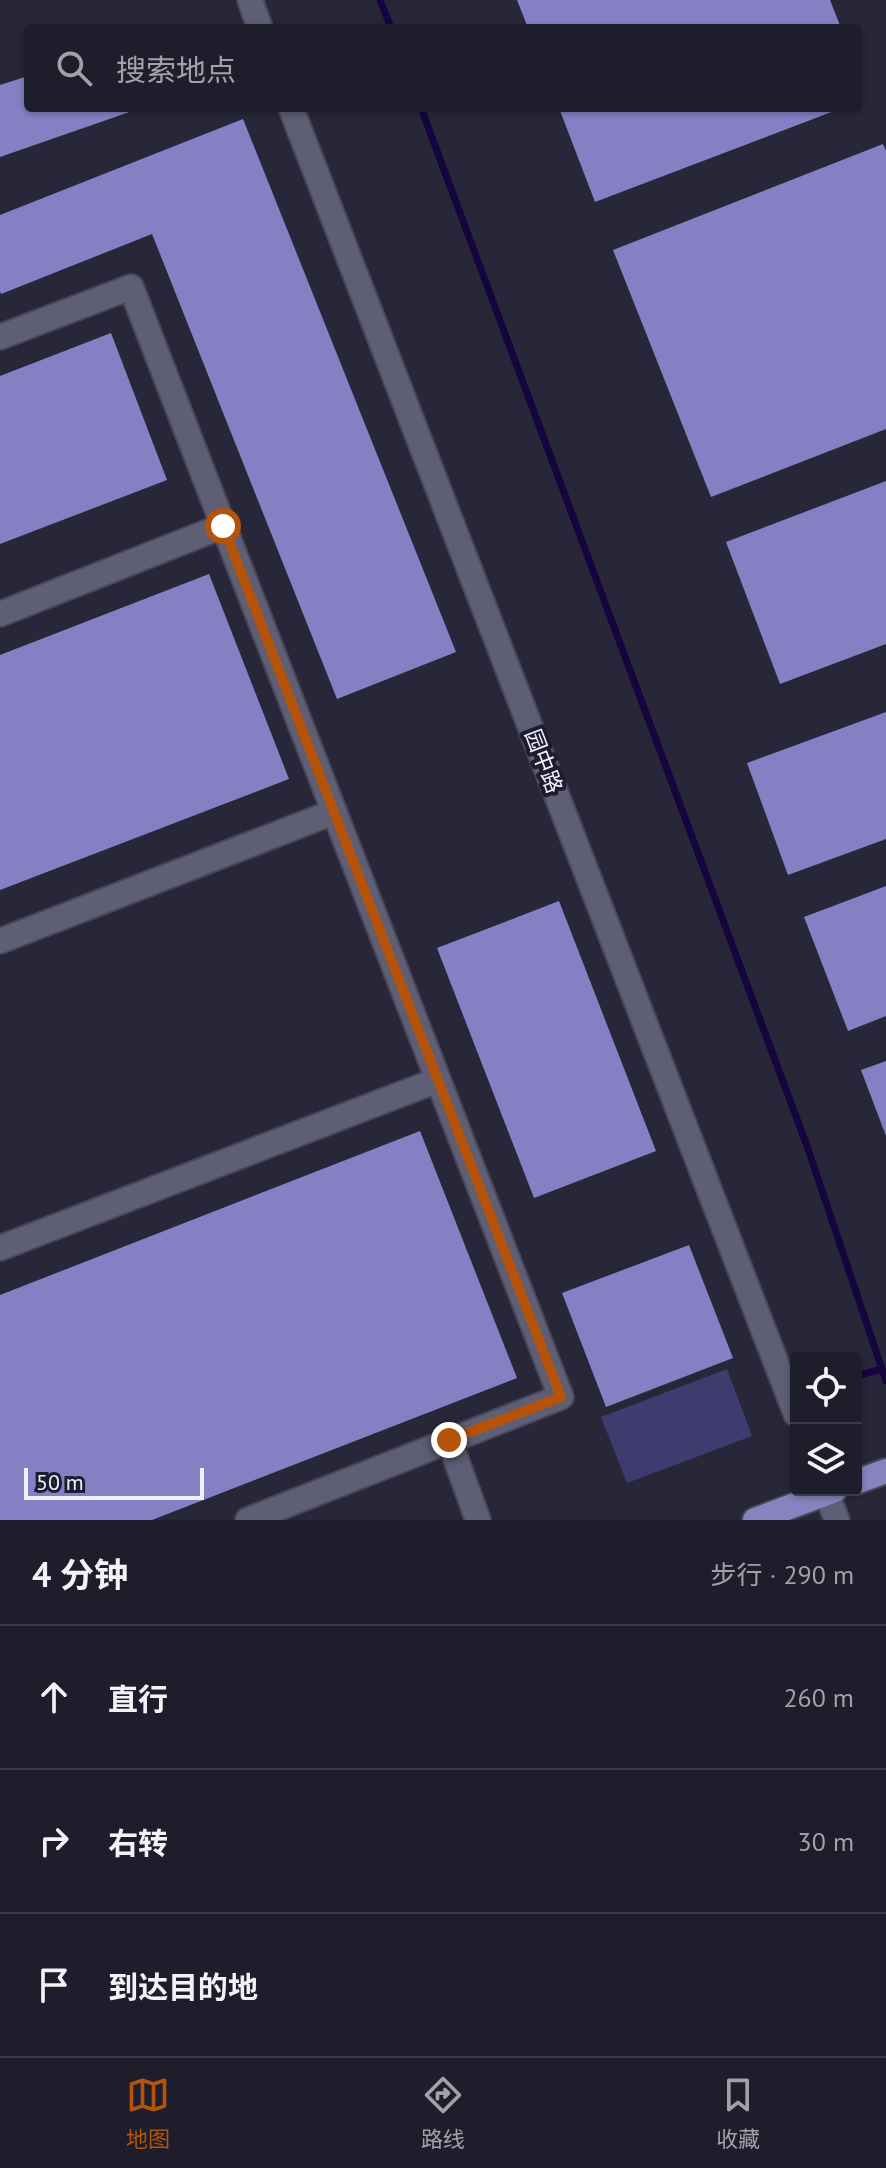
<!DOCTYPE html>
<html lang="zh">
<meta charset="utf-8">
<style>
body{margin:0;font-family:"PT Sans","Noto Sans SC",sans-serif;background:#2b2a38;color:#f1f3f6}
.controls{position:absolute;right:24px;bottom:24px;display:grid;overflow:hidden;border-radius:8px;box-shadow:0 2px 6px #0004}
.controls button{width:72px;height:72px;display:grid;place-items:center;padding:0;border:0;border-bottom:2px solid #3c3b48;background:#1e1d2c;color:#f1f3f6;font:40px sans-serif}
.scale{position:absolute;left:24px;bottom:20px;width:180px;box-sizing:border-box;padding-left:8px;border:4px solid #f0f0fe;border-top:0;font-size:22px;line-height:28px;white-space:nowrap;color:#f0f0fe;-webkit-text-stroke:6px #1e1d30;paint-order:stroke}
.stop{position:absolute;width:24px;height:24px;margin:-18px;border:6px solid #b45309;border-radius:50%;background:#fff}
.stop.end{background:#b45309;border-color:#fff;box-shadow:0 2px 8px #0008}
.list{margin:0;padding:0;list-style:none}
h2{display:flex;justify-content:space-between;align-items:center;height:104px;margin:0;padding:0 32px;font-size:34px}
h2 small{font-size:26px;font-weight:400;color:#a1a2a9}
.list li{display:grid;grid-template-columns:52px 1fr auto;gap:24px;align-items:center;box-sizing:border-box;height:144px;padding:0 32px;border-top:2px solid #3c3b48}
.list b{display:block;font-size:30px;white-space:nowrap}
.list em{font-size:26px;font-style:normal;color:#a1a2a9}
.icon{flex:none;width:44px;height:44px;fill:none;stroke:currentColor;stroke-width:2;stroke-linecap:round;stroke-linejoin:round}
.map{position:relative;flex:none;width:886px;height:1520px;overflow:hidden}
.search{position:absolute;background:#1e1d2c;box-shadow:0 2px 6px #0004;left:24px;right:24px;top:24px;height:88px;display:flex;align-items:center;gap:20px;box-sizing:border-box;padding:0 28px;border-radius:8px;color:#a1a2a9;font-size:30px}
.sheet{height:536px;background:#1e1d2c}
nav{display:flex;justify-content:space-around;align-items:center;box-sizing:border-box;height:112px;border-top:2px solid #3c3b48;background:#1e1d2c;font-size:22px;color:#a1a2a9}
nav a{display:grid;justify-items:center;gap:4px}
nav .on{color:#b45309}
.map>svg:first-child{display:block}
.green{fill:#403b6e}
.lines{fill:none;stroke-linecap:round;stroke-linejoin:round}
.stream{stroke:#15043e;stroke-width:7}
.building{fill:#8580c4}
.minor-casing{stroke:#474556;stroke-width:28}
.major-casing{stroke:#474556;stroke-width:28}
.minor{stroke:#5e5e74;stroke-width:24}
.major{stroke:#8683be;stroke-width:24}
.route{stroke:#b45309;stroke-width:10}
.labels{text-anchor:middle;dominant-baseline:central;stroke-width:8;stroke-linejoin:round;paint-order:stroke}
.street-label{font-size:22px;fill:#f0f0fe;stroke:#1e1d30}
</style>
<div class="map">
<svg width="886" height="1520" viewBox="0 0 886 1520">
<rect width="100%" height="100%" fill="#28273a"/>
<path class="green" d="M 727,1369 L 752,1436 L 627,1483 L 601,1417 Z"/>
<g class="lines">
<g class="stream">
<path d="M 380,0 L 391,28"/>
<path d="M 421,108 L 807,1146 L 886,1381"/>
<path d="M 856,1376 L 882,1369"/>
</g>
</g>
<g class="building">
<path d="M 517,0 L 830,0 L 841,28 L 528,28 Z"/>
<path d="M 28,76 L 28,108 L 141,108 L 0,157 L 0,85 Z"/>
<path d="M 559,108 L 842,108 L 595,202 Z"/>
<path d="M 243,119 L 456,652 L 337,699 L 152,234 L 1,294 L 0,291 L 0,215 Z"/>
<path d="M 883,144 L 886,151 L 886,429 L 711,497 L 613,250 Z"/>
<path d="M 111,333 L 167,480 L 0,544 L 0,376 Z"/>
<path d="M 886,481 L 886,644 L 780,684 L 726,542 Z"/>
<path d="M 209,574 L 289,779 L 0,890 L 0,655 Z"/>
<path d="M 886,712 L 886,839 L 788,875 L 747,763 Z"/>
<path d="M 886,886 L 886,1016 L 848,1031 L 804,917 Z"/>
<path d="M 559,901 L 656,1151 L 534,1198 L 437,948 Z"/>
<path d="M 886,1061 L 886,1136 L 861,1070 Z"/>
<path d="M 420,1131 L 517,1378 L 152,1520 L 0,1520 L 0,1295 Z"/>
<path d="M 689,1245 L 733,1358 L 606,1407 L 562,1293 Z"/>
</g>
<g class="lines">
<defs>
<g id="minor">
<path d="M 250,0 L 260,28"/>
<path d="M 291,108 L 796,1414"/>
<path d="M 0,337 L 131,287 L 561,1397 L 248,1520"/>
<path d="M 0,614 L 223,526"/>
<path d="M 0,941 L 334,812"/>
<path d="M 0,1248 L 438,1080"/>
<path d="M 449,1440 L 478,1520"/>
<path d="M 825,1490 L 837,1520"/>
</g>
<g id="major">
<path d="M 856,1482 L 886,1471"/>
<path d="M 755,1520 L 835,1490"/>
</g>
</defs>
<use href="#minor" class="minor-casing"/>
<use href="#major" class="major-casing"/>
<use href="#minor" class="minor"/>
<use href="#major" class="major"/>
</g>
<g class="lines">
<path class="route" d="M 223,526 L 561,1397 L 449,1440"/>
</g>
<g class="labels">
<g class="street-label">
<text transform="translate(544 761) rotate(69)">园中路</text>
</g>
</g>
</svg>
<div class="controls">
<button><svg class="icon" aria-label="locate" viewBox="0 0 24 24"><circle cx="12" cy="12" r="6"/><path d="M12 2v4M12 18v4M2 12h4M18 12h4"/></svg></button>
<button><svg class="icon" aria-label="layers" viewBox="0 0 24 24"><path d="M12 4l9 5-9 5-9-5zM3 14l9 5 9-5"/></svg></button>
</div>
<div class="scale">50 m</div>
<div class="stop" style="left:223px;top:526px"></div>
<div class="stop end" style="left:449px;top:1440px"></div>
<div class="search"><svg class="icon" aria-label="search" viewBox="0 0 24 24"><circle cx="10" cy="10" r="6"/><path d="M15 15l6 6"/></svg>搜索地点</div>
</div>
<section class="sheet">
<h2>4 分钟<small>步行 · 290 m</small></h2>
<ul class="list">
<li><svg class="icon" aria-label="ahead" viewBox="0 0 24 24"><path d="M12 20V5M6 11l6-6 6 6"/></svg><div><b>直行</b></div><em>260 m</em></li>
<li><svg class="icon" aria-label="right" viewBox="0 0 24 24"><path d="M7 20v-9h11M14 6l5 5-5 5"/></svg><div><b>右转</b></div><em>30 m</em></li>
<li><svg class="icon" aria-label="arrive" viewBox="0 0 24 24"><path d="M6 21V4h12l-3 4 3 4H6"/></svg><div><b>到达目的地</b></div></li>
</ul>
</section>
<nav>
<a class="on"><svg class="icon" aria-label="map" viewBox="0 0 24 24"><path d="M3 6l6-2 6 2 6-2v14l-6 2-6-2-6 2zM9 4v14M15 6v14"/></svg>地图</a>
<a><svg class="icon" aria-label="directions" viewBox="0 0 24 24"><path d="M12 3l9 9-9 9-9-9zM9 14v-3h6M13 9l2 2-2 2"/></svg>路线</a>
<a><svg class="icon" aria-label="saved" viewBox="0 0 24 24"><path d="M7 4h10v16l-5-4-5 4z"/></svg>收藏</a>
</nav>
